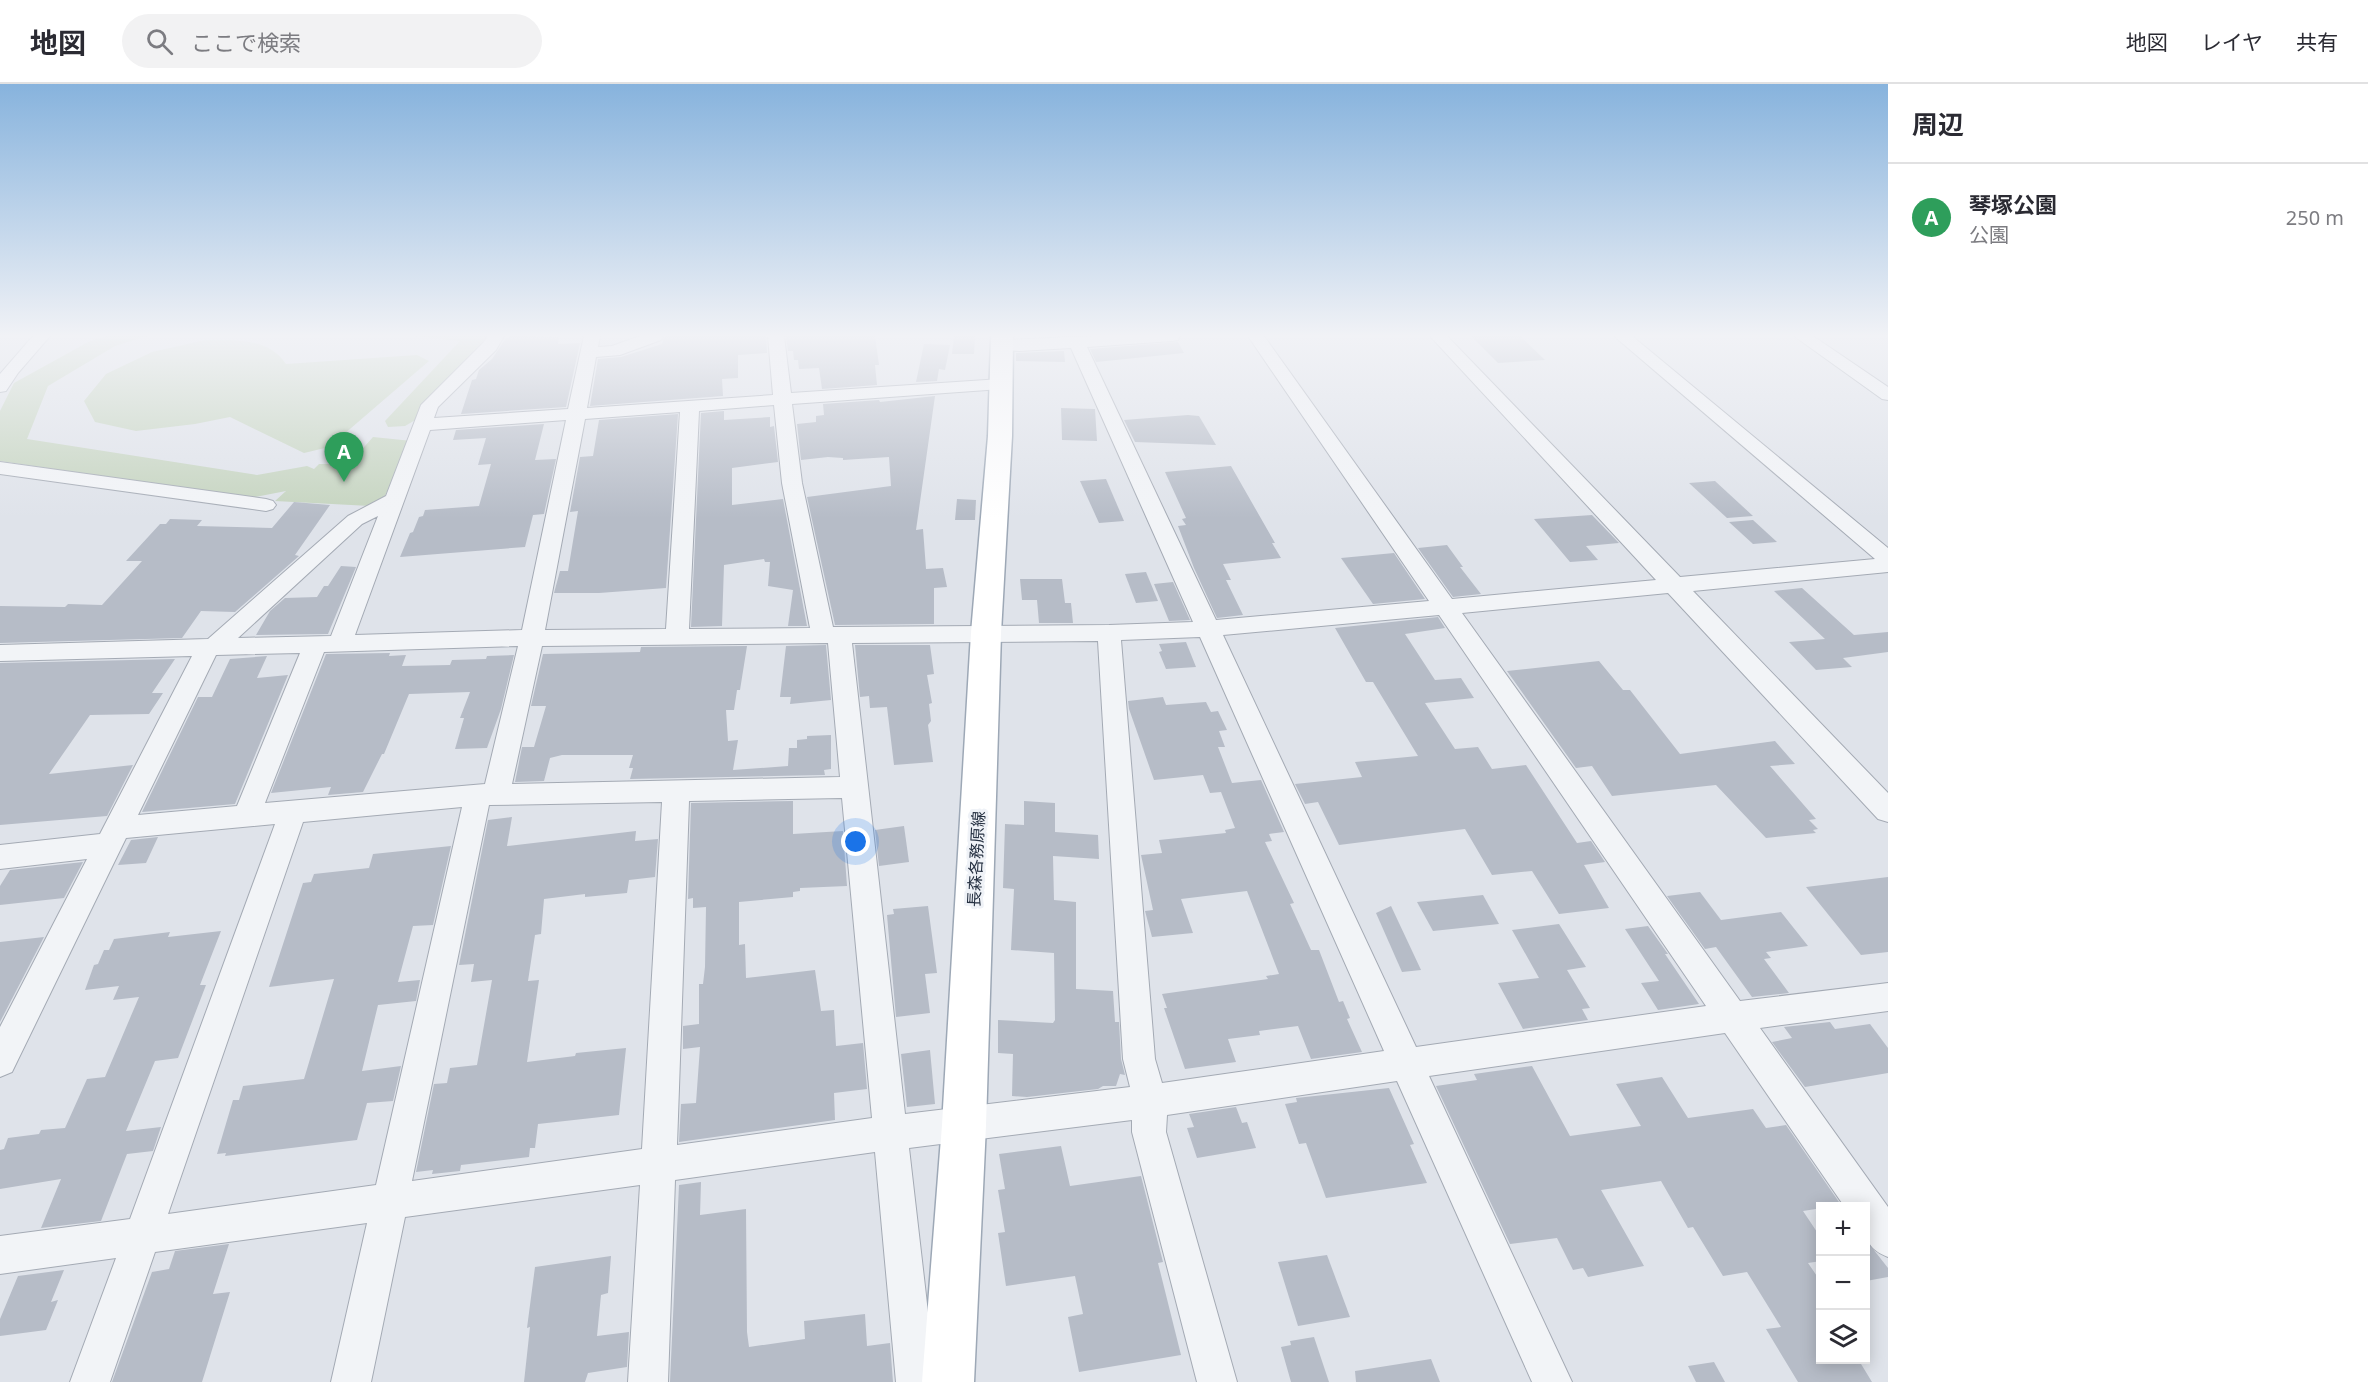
<!DOCTYPE html>
<html lang="ja">
<meta charset="utf-8">
<style>
body{margin:0;font-family:"Noto Sans","Noto Sans JP",sans-serif;background:#f2f2f3;color:#2b2b33}
.controls{position:absolute;right:18px;bottom:18px;display:grid;overflow:hidden;border-radius:0px;box-shadow:0 3px 15px #0003}
.controls button{width:54px;height:54px;display:grid;place-items:center;padding:0;border:0;border-bottom:2px solid #e1e1e2;background:#fff;color:#2b2b33;font:30px sans-serif}
.you{position:absolute;left:856px;top:758px;width:21px;height:21px;margin:-15px;border:4px solid #fff;border-radius:50%;background:#1a73e8;box-shadow:0 0 0 9px #1a73e833}
.badge{display:grid;place-items:center;width:39px;height:39px;border-radius:50%;background:#0f766e;color:#fff;font-size:20px;font-weight:700}
.pin{position:absolute;translate:-50% -50px;filter:drop-shadow(0 2px 3px #0008)}
.pin::after{content:'';position:absolute;top:32px;width:21px;height:18px;background:inherit;clip-path:polygon(0 0,100% 0,50% 100%)}
.list{margin:0;padding:0;list-style:none}
h2{display:flex;justify-content:space-between;align-items:center;height:78px;margin:0;padding:0 24px;font-size:26px}
h2 small{font-size:20px;font-weight:400;color:#7c7c81}
.list li{display:grid;grid-template-columns:39px 1fr auto;gap:18px;align-items:center;box-sizing:border-box;height:108px;padding:0 24px;border-top:2px solid #e1e1e2}
.list b{display:block;font-size:22px;white-space:nowrap}
.list p{margin:0;font-size:20px;white-space:nowrap;color:#7c7c81}
.list em{font-size:20px;font-style:normal;color:#7c7c81}
.icon{flex:none;width:33px;height:33px;fill:none;stroke:currentColor;stroke-width:2;stroke-linecap:round;stroke-linejoin:round}
.map{position:relative;flex:none;width:1888px;height:1298px;overflow:hidden}
header{display:flex;align-items:center;gap:36px;box-sizing:border-box;height:84px;padding:0 30px;background:#fff;border-bottom:2px solid #e1e1e2}
header strong{font-size:28px}
nav{display:flex;gap:33px;margin-inline-start:auto;font-size:21px}
.search{width:420px;height:54px;background:#f2f2f3;display:flex;align-items:center;gap:15px;box-sizing:border-box;padding:0 21px;border-radius:33px;color:#7c7c81;font-size:22px}
main{display:flex}
aside{flex:1;background:#fff}
.map>svg:first-child{display:block}
.green{fill:#c5d4bf}
.building{fill:#b6bcc7}
.lines{fill:none;stroke-linecap:round;stroke-linejoin:round}
.minor-casing{stroke:#a4aab4;stroke-width:2}
.major-casing{stroke:#9da8b6;stroke-width:3}
.minor{fill:#f2f4f7;fill-rule:evenodd}
.major{fill:#fff;fill-rule:evenodd}
.labels{text-anchor:middle;dominant-baseline:central;stroke-width:6;stroke-linejoin:round;paint-order:stroke}
.street-label{font-size:16px;fill:#263142;stroke:#eff2f7}
</style>
<header>
<strong>地図</strong>
<div class="search"><svg class="icon" aria-label="search" viewBox="0 0 24 24"><circle cx="10" cy="10" r="6"/><path d="M15 15l6 6"/></svg>ここで検索</div>
<nav><a>地図</a><a>レイヤ</a><a>共有</a></nav>
</header>
<main>
<div class="map">
<svg width="1888" height="1298" viewBox="0 0 1888 1298">
<rect width="100%" height="100%" fill="#dfe3ea"/>
<g class="green">
<path d="M 107,252 L 147,252 L 115,262 L 48,302 L 27,355 L 257,391 L 307,382 L 314,385 L 319,380 L 349,380 L 373,353 L 412,357 L 383,416 L 370,422 L 275,417 L 286,407 L 250,414 L 0,377 L 0,327 L 14,299 L 90,257 Z"/>
<path d="M 413,252 L 489,252 L 486,261 L 417,335 L 405,342 L 388,343 L 385,337 L 460,257 Z"/>
<path d="M 205,256 C 234,256 268,253 286,280 L 417,271 L 429,277 L 329,363 L 304,369 L 230,333 L 195,340 L 136,347 L 95,338 L 84,317 L 106,290 L 152,268 Z"/>
</g>
<g class="building">
<path d="M 512,252 L 559,253 L 558,260 L 580,259 L 566,323 L 461,330 L 472,296 L 476,295 L 479,286 L 492,275 L 506,254 Z"/>
<path d="M 665,252 L 766,252 L 767,269 L 738,271 L 738,294 L 722,295 L 723,312 L 590,322 L 598,275 L 621,273 L 662,260 Z"/>
<path d="M 786,252 L 875,252 L 879,281 L 875,281 L 877,301 L 822,305 L 819,284 L 799,285 L 798,276 L 794,276 L 793,267 L 788,267 Z"/>
<path d="M 954,252 L 975,252 L 974,270 L 952,270 Z"/>
<path d="M 1471,252 L 1520,252 L 1545,276 L 1498,279 Z"/>
<path d="M 1178,258 L 1184,269 L 1116,276 L 1096,278 L 1090,265 Z"/>
<path d="M 924,260 L 950,261 L 945,286 L 939,285 L 937,297 L 916,298 Z"/>
<path d="M 1064,267 L 1065,278 L 1016,277 L 1016,269 Z"/>
<path d="M 935,312 L 916,446 L 923,445 L 926,485 L 943,484 L 947,503 L 934,504 L 934,540 L 835,541 L 807,413 L 891,402 L 889,373 L 843,376 L 843,374 L 828,373 L 801,376 L 797,340 L 816,338 L 816,332 L 824,331 L 823,320 L 879,316 L 880,318 Z"/>
<path d="M 1061,324 L 1095,325 L 1097,357 L 1062,356 Z"/>
<path d="M 724,327 L 724,336 L 770,333 L 770,343 L 774,342 L 778,378 L 732,384 L 732,421 L 783,415 L 807,542 L 788,542 L 793,506 L 768,502 L 770,478 L 765,478 L 764,475 L 724,481 L 722,542 L 691,543 L 701,329 Z"/>
<path d="M 678,330 L 666,504 L 599,509 L 554,509 L 560,487 L 568,487 L 578,427 L 570,428 L 580,373 L 593,372 L 599,336 Z"/>
<path d="M 1188,331 L 1199,332 L 1216,361 L 1135,358 L 1124,336 Z"/>
<path d="M 544,340 L 535,376 L 556,375 L 544,430 L 533,431 L 525,463 L 400,473 L 410,449 L 413,448 L 419,433 L 423,432 L 425,426 L 479,422 L 491,380 L 478,381 L 486,354 L 453,356 L 456,346 Z"/>
<path d="M 1231,382 L 1275,459 L 1272,459 L 1281,474 L 1223,480 L 1231,496 L 1226,496 L 1243,531 L 1217,534 L 1194,484 L 1178,442 L 1186,441 L 1182,435 L 1186,434 L 1165,388 Z"/>
<path d="M 1106,395 L 1124,437 L 1099,439 L 1080,397 Z"/>
<path d="M 1715,397 L 1753,432 L 1727,434 L 1689,399 Z"/>
<path d="M 957,415 L 976,416 L 975,436 L 955,436 Z"/>
<path d="M 294,418 L 330,421 L 295,471 L 299,472 L 235,528 L 201,527 L 182,554 L 0,559 L 0,522 L 65,523 L 68,520 L 102,521 L 142,477 L 126,477 L 160,440 L 166,440 L 170,435 L 202,436 L 197,442 L 272,444 Z"/>
<path d="M 1592,431 L 1619,459 L 1586,462 L 1598,476 L 1570,478 L 1534,435 Z"/>
<path d="M 1753,436 L 1777,458 L 1753,460 L 1729,438 Z"/>
<path d="M 1447,461 L 1463,483 L 1460,483 L 1481,510 L 1453,513 L 1418,464 Z"/>
<path d="M 1394,469 L 1425,515 L 1373,520 L 1341,474 Z"/>
<path d="M 341,482 L 356,483 L 328,550 L 256,551 L 270,527 L 285,514 L 317,513 L 324,502 L 328,502 Z"/>
<path d="M 1146,488 L 1158,517 L 1136,519 L 1125,490 Z"/>
<path d="M 1020,495 L 1062,495 L 1065,519 L 1071,519 L 1073,539 L 1039,539 L 1037,516 L 1022,516 Z"/>
<path d="M 1173,498 L 1190,536 L 1169,537 L 1154,500 Z"/>
<path d="M 1802,504 L 1854,551 L 1888,548 L 1888,568 L 1843,574 L 1852,583 L 1816,586 L 1789,558 L 1825,555 L 1774,507 Z"/>
<path d="M 1438,533 L 1445,544 L 1405,550 L 1435,596 L 1461,594 L 1474,614 L 1425,619 L 1455,665 L 1478,663 L 1492,685 L 1526,681 L 1577,759 L 1591,757 L 1605,778 L 1584,781 L 1609,824 L 1559,830 L 1532,787 L 1492,791 L 1465,745 L 1339,761 L 1318,718 L 1305,720 L 1295,700 L 1362,693 L 1355,678 L 1418,672 L 1373,598 L 1366,598 L 1335,544 Z"/>
<path d="M 1186,558 L 1196,583 L 1166,585 L 1159,568 L 1162,567 L 1159,560 Z"/>
<path d="M 826,561 L 831,616 L 790,620 L 791,613 L 780,613 L 786,562 Z"/>
<path d="M 855,561 L 930,561 L 934,590 L 927,591 L 932,619 L 929,620 L 931,637 L 928,641 L 933,678 L 894,681 L 887,623 L 870,624 L 869,612 L 860,613 Z"/>
<path d="M 747,562 L 740,606 L 737,606 L 734,626 L 726,626 L 728,657 L 738,656 L 733,686 L 788,682 L 789,664 L 797,664 L 797,656 L 807,655 L 807,652 L 831,651 L 831,685 L 824,686 L 825,691 L 630,695 L 633,684 L 629,684 L 633,671 L 562,671 L 550,674 L 544,697 L 515,698 L 522,663 L 534,663 L 546,622 L 531,622 L 543,570 L 640,568 L 641,563 Z"/>
<path d="M 390,569 L 389,572 L 406,571 L 402,582 L 450,581 L 452,576 L 486,575 L 487,572 L 514,571 L 501,625 L 487,664 L 455,665 L 464,634 L 460,634 L 470,608 L 409,610 L 384,670 L 382,670 L 363,708 L 328,711 L 331,703 L 271,709 L 326,570 Z"/>
<path d="M 267,572 L 257,594 L 288,591 L 235,720 L 142,728 L 198,613 L 212,613 L 230,575 Z"/>
<path d="M 175,575 L 152,609 L 163,609 L 149,630 L 90,631 L 49,690 L 133,681 L 107,732 L 0,741 L 0,579 Z"/>
<path d="M 1599,577 L 1623,606 L 1630,606 L 1680,670 L 1775,657 L 1795,680 L 1770,682 L 1816,735 L 1809,736 L 1818,745 L 1813,746 L 1816,749 L 1766,754 L 1716,701 L 1612,712 L 1592,682 L 1576,684 L 1507,587 Z"/>
<path d="M 1163,613 L 1166,621 L 1206,618 L 1211,628 L 1218,627 L 1227,646 L 1219,647 L 1225,663 L 1218,663 L 1232,699 L 1261,696 L 1284,748 L 1269,750 L 1272,757 L 1265,758 L 1294,819 L 1290,820 L 1311,866 L 1319,866 L 1339,918 L 1343,917 L 1350,934 L 1347,935 L 1362,968 L 1311,975 L 1298,942 L 1259,947 L 1260,951 L 1228,955 L 1236,978 L 1185,985 L 1164,924 L 1167,924 L 1162,910 L 1268,895 L 1266,892 L 1279,890 L 1247,807 L 1181,815 L 1193,849 L 1152,853 L 1145,827 L 1153,826 L 1141,771 L 1162,769 L 1159,756 L 1226,749 L 1225,746 L 1235,744 L 1221,708 L 1210,709 L 1203,691 L 1154,696 L 1129,625 L 1128,617 Z"/>
<path d="M 793,717 L 793,750 L 843,747 L 847,802 L 800,804 L 800,807 L 793,808 L 793,813 L 739,818 L 739,861 L 745,860 L 746,894 L 815,886 L 821,927 L 834,926 L 836,962 L 863,959 L 867,1005 L 834,1009 L 835,1036 L 679,1058 L 681,1020 L 696,1019 L 700,963 L 683,965 L 683,942 L 699,940 L 699,900 L 703,900 L 705,883 L 706,823 L 693,824 L 693,814 L 688,815 L 691,719 Z"/>
<path d="M 1024,717 L 1055,719 L 1055,748 L 1098,751 L 1099,775 L 1053,772 L 1054,816 L 1076,818 L 1076,905 L 1113,907 L 1115,938 L 1119,938 L 1121,975 L 1125,991 L 1120,990 L 1116,1002 L 1103,1002 L 1098,1005 L 1027,1013 L 1012,1012 L 1013,970 L 998,969 L 998,936 L 1053,939 L 1055,936 L 1054,869 L 1011,866 L 1014,805 L 1003,804 L 1005,740 L 1024,741 Z"/>
<path d="M 512,733 L 507,762 L 636,747 L 635,757 L 658,755 L 655,793 L 629,796 L 627,809 L 585,813 L 585,810 L 544,815 L 541,850 L 535,851 L 528,897 L 539,896 L 527,978 L 575,972 L 576,969 L 626,964 L 619,1031 L 538,1040 L 535,1064 L 530,1064 L 529,1073 L 461,1081 L 460,1087 L 432,1090 L 433,1086 L 416,1088 L 434,1000 L 447,999 L 450,984 L 477,981 L 492,896 L 471,898 L 474,880 L 459,881 L 488,736 Z"/>
<path d="M 904,742 L 909,778 L 879,782 L 875,746 Z"/>
<path d="M 158,753 L 146,779 L 118,781 L 131,756 Z"/>
<path d="M 451,762 L 433,841 L 413,842 L 398,898 L 420,896 L 416,917 L 378,921 L 362,987 L 401,982 L 393,1017 L 367,1019 L 357,1056 L 225,1072 L 226,1069 L 217,1070 L 233,1016 L 239,1016 L 243,1002 L 304,995 L 334,895 L 269,903 L 303,799 L 311,798 L 314,790 L 369,784 L 373,770 Z"/>
<path d="M 83,778 L 64,814 L 0,821 L 0,802 L 10,786 Z"/>
<path d="M 1888,793 L 1888,868 L 1861,871 L 1806,803 Z"/>
<path d="M 1700,808 L 1721,836 L 1781,828 L 1808,862 L 1766,868 L 1771,874 L 1764,875 L 1789,909 L 1752,913 L 1716,863 L 1705,865 L 1667,812 Z"/>
<path d="M 1483,811 L 1499,840 L 1433,847 L 1417,818 Z"/>
<path d="M 928,822 L 937,889 L 925,890 L 930,929 L 896,933 L 887,831 L 894,830 L 893,825 Z"/>
<path d="M 1391,822 L 1421,886 L 1402,888 L 1376,829 Z"/>
<path d="M 1559,840 L 1586,883 L 1567,886 L 1590,924 L 1582,925 L 1588,936 L 1523,945 L 1498,899 L 1539,894 L 1512,846 Z"/>
<path d="M 1648,842 L 1668,870 L 1665,870 L 1699,920 L 1658,926 L 1641,899 L 1659,897 L 1625,845 Z"/>
<path d="M 221,847 L 200,901 L 206,901 L 178,974 L 155,977 L 126,1047 L 161,1043 L 153,1067 L 127,1070 L 101,1137 L 41,1144 L 61,1095 L 0,1105 L 0,1066 L 4,1065 L 8,1054 L 39,1050 L 41,1046 L 65,1044 L 87,995 L 105,993 L 139,913 L 113,916 L 119,902 L 85,906 L 94,881 L 98,880 L 104,866 L 109,866 L 114,855 L 170,848 L 168,853 Z"/>
<path d="M 44,853 L 0,938 L 0,858 Z"/>
<path d="M 1830,938 L 1835,945 L 1870,940 L 1888,964 L 1888,989 L 1805,1003 L 1772,958 L 1792,954 L 1784,943 Z"/>
<path d="M 930,966 L 935,1020 L 907,1023 L 901,970 Z"/>
<path d="M 1532,982 L 1570,1052 L 1641,1042 L 1616,1000 L 1662,993 L 1688,1034 L 1753,1025 L 1766,1044 L 1786,1041 L 1841,1121 L 1803,1127 L 1821,1154 L 1821,1177 L 1808,1179 L 1821,1198 L 1821,1275 L 1858,1275 L 1872,1298 L 1798,1298 L 1766,1245 L 1781,1243 L 1747,1188 L 1723,1192 L 1693,1143 L 1688,1144 L 1661,1097 L 1601,1106 L 1644,1182 L 1588,1193 L 1583,1184 L 1573,1186 L 1557,1154 L 1510,1160 L 1436,1002 L 1477,996 L 1474,990 Z"/>
<path d="M 1389,1004 L 1414,1060 L 1410,1061 L 1427,1099 L 1326,1114 L 1306,1059 L 1299,1060 L 1285,1020 L 1297,1018 L 1296,1014 Z"/>
<path d="M 1236,1023 L 1242,1039 L 1247,1038 L 1256,1064 L 1197,1074 L 1187,1044 L 1194,1043 L 1189,1030 Z"/>
<path d="M 1061,1062 L 1070,1102 L 1141,1092 L 1163,1178 L 1158,1179 L 1181,1271 L 1079,1288 L 1068,1233 L 1083,1230 L 1075,1192 L 1006,1202 L 998,1149 L 1005,1148 L 998,1106 L 1005,1105 L 999,1070 Z"/>
<path d="M 701,1098 L 700,1131 L 746,1125 L 747,1248 L 749,1263 L 805,1255 L 804,1237 L 865,1230 L 867,1262 L 890,1259 L 893,1298 L 670,1298 L 679,1101 Z"/>
<path d="M 1866,1156 L 1888,1184 L 1888,1193 L 1866,1197 Z"/>
<path d="M 229,1160 L 213,1210 L 230,1208 L 202,1298 L 112,1298 L 152,1188 L 169,1185 L 175,1167 Z"/>
<path d="M 1327,1171 L 1350,1233 L 1298,1242 L 1278,1178 Z"/>
<path d="M 611,1172 L 608,1209 L 601,1211 L 597,1252 L 629,1248 L 627,1283 L 588,1289 L 585,1298 L 524,1298 L 530,1243 L 527,1244 L 535,1183 Z"/>
<path d="M 64,1186 L 51,1218 L 58,1216 L 46,1246 L 0,1252 L 0,1235 L 18,1192 Z"/>
<path d="M 1314,1253 L 1329,1298 L 1291,1298 L 1281,1263 L 1291,1261 L 1290,1257 Z"/>
<path d="M 1431,1275 L 1440,1298 L 1356,1298 L 1355,1287 Z"/>
<path d="M 1714,1278 L 1725,1298 L 1696,1298 L 1688,1282 Z"/>
</g>
<g class="lines">
<defs>
<g id="minor">
<path d="M 33,252 L 50,252 L 18,289 L 6,307 L 0,308 L 0,290 Z"/>
<path d="M 488,252 L 504,252 L 496,266 L 438,323 L 434,334 L 568,325 L 584,252 L 600,252 L 598,263 L 612,262 L 640,252 L 663,252 L 661,256 L 620,271 L 596,273 L 587,324 L 773,311 L 768,252 L 784,252 L 791,309 L 1001,295 L 1007,296 L 1010,300 L 1007,304 L 1001,305 L 792,320 L 802,399 L 833,543 L 1109,541 L 1193,538 L 1071,264 L 1019,267 L 996,265 L 994,261 L 996,257 L 1002,256 L 1098,252 L 1180,252 L 1178,256 L 1172,257 L 1087,263 L 1216,536 L 1429,517 L 1248,252 L 1264,252 L 1452,515 L 1656,496 L 1430,252 L 1447,252 L 1680,493 L 1875,475 L 1614,252 L 1632,252 L 1888,464 L 1888,488 L 1693,507 L 1888,709 L 1888,738 L 1878,735 L 1668,509 L 1462,529 L 1740,917 L 1888,899 L 1888,927 L 1760,944 L 1888,1123 L 1888,1173 C 1861,1162 1866,1148 1866,1122 L 1844,1122 L 1725,949 L 1429,992 L 1572,1298 L 1532,1298 L 1397,997 L 1167,1031 L 1166,1048 L 1237,1298 L 1197,1298 L 1132,1048 L 1132,1036 L 909,1064 L 936,1298 L 896,1298 L 875,1068 L 675,1096 L 668,1298 L 628,1298 L 640,1101 L 405,1133 L 371,1298 L 331,1298 L 367,1139 L 155,1168 L 110,1298 L 70,1298 L 116,1174 L 0,1190 L 0,1152 L 130,1135 L 275,740 L 126,754 L 12,988 L 0,993 L 0,943 L 87,775 L 0,785 L 0,761 L 100,750 L 192,572 L 0,577 L 0,561 L 208,555 L 348,432 L 386,412 L 421,321 L 483,259 ZM 774,321 L 782,399 L 810,544 L 689,545 L 699,327 ZM 680,328 L 666,545 L 545,546 L 585,335 ZM 566,336 L 522,546 L 355,551 L 430,346 ZM 378,432 L 331,552 L 238,554 L 362,440 ZM 1439,531 L 1706,922 L 1416,963 L 1223,551 ZM 1200,553 L 1384,967 L 1162,999 L 1155,975 L 1121,556 ZM 1098,557 L 1123,975 L 1130,1003 L 905,1030 L 852,559 ZM 828,559 L 840,693 L 512,700 L 542,562 ZM 518,562 L 485,700 L 265,719 L 324,568 ZM 300,569 L 237,722 L 138,731 L 216,571 ZM 842,714 L 872,1034 L 677,1061 L 689,717 ZM 662,718 L 642,1065 L 412,1097 L 489,721 ZM 462,723 L 376,1101 L 168,1130 L 303,738 Z"/>
<path d="M 1794,252 L 1813,252 L 1888,303 L 1888,316 L 1882,315 Z"/>
<path d="M 0,378 L 266,415 L 273,417 L 276,421 L 273,425 L 266,427 L 0,390 Z"/>
</g>
<path id="major" d="M 991,252 L 1013,252 L 1012,352 L 1001,549 L 986,1041 L 974,1298 L 922,1298 L 942,1041 L 971,549 L 988,352 Z"/>
</defs>
<use href="#minor" class="minor-casing"/>
<use href="#major" class="major-casing"/>
<use href="#minor" class="minor"/>
<use href="#major" class="major"/>
</g>
<linearGradient id="sky" x2="0" y2="1"><stop stop-color="#87b3dd"/><stop offset="0.58" stop-color="#f1f2f6"/><stop offset="1" stop-color="#f1f2f6" stop-opacity="0"/></linearGradient>
<rect width="1888" height="434" fill="url(#sky)"/>
<g class="labels">
<g class="street-label">
<text transform="translate(976 775) rotate(-87)">長森各務原線</text>
</g>
</g>
</svg>
<div class="controls">
<button>+</button>
<button>−</button>
<button><svg class="icon" aria-label="layers" viewBox="0 0 24 24"><path d="M12 4l9 5-9 5-9-5zM3 14l9 5 9-5"/></svg></button>
</div>
<div class="you"></div>
<div class="pin badge" style="left:344px;top:398px;background:#2e9e5b">A</div>
</div>
<aside>
<h2>周辺<small></small></h2>
<ul class="list">
<li><span class="badge" style="background:#2e9e5b">A</span><div><b>琴塚公園</b><p>公園</p></div><em>250 m</em></li>
</ul>
</aside>
</main>
